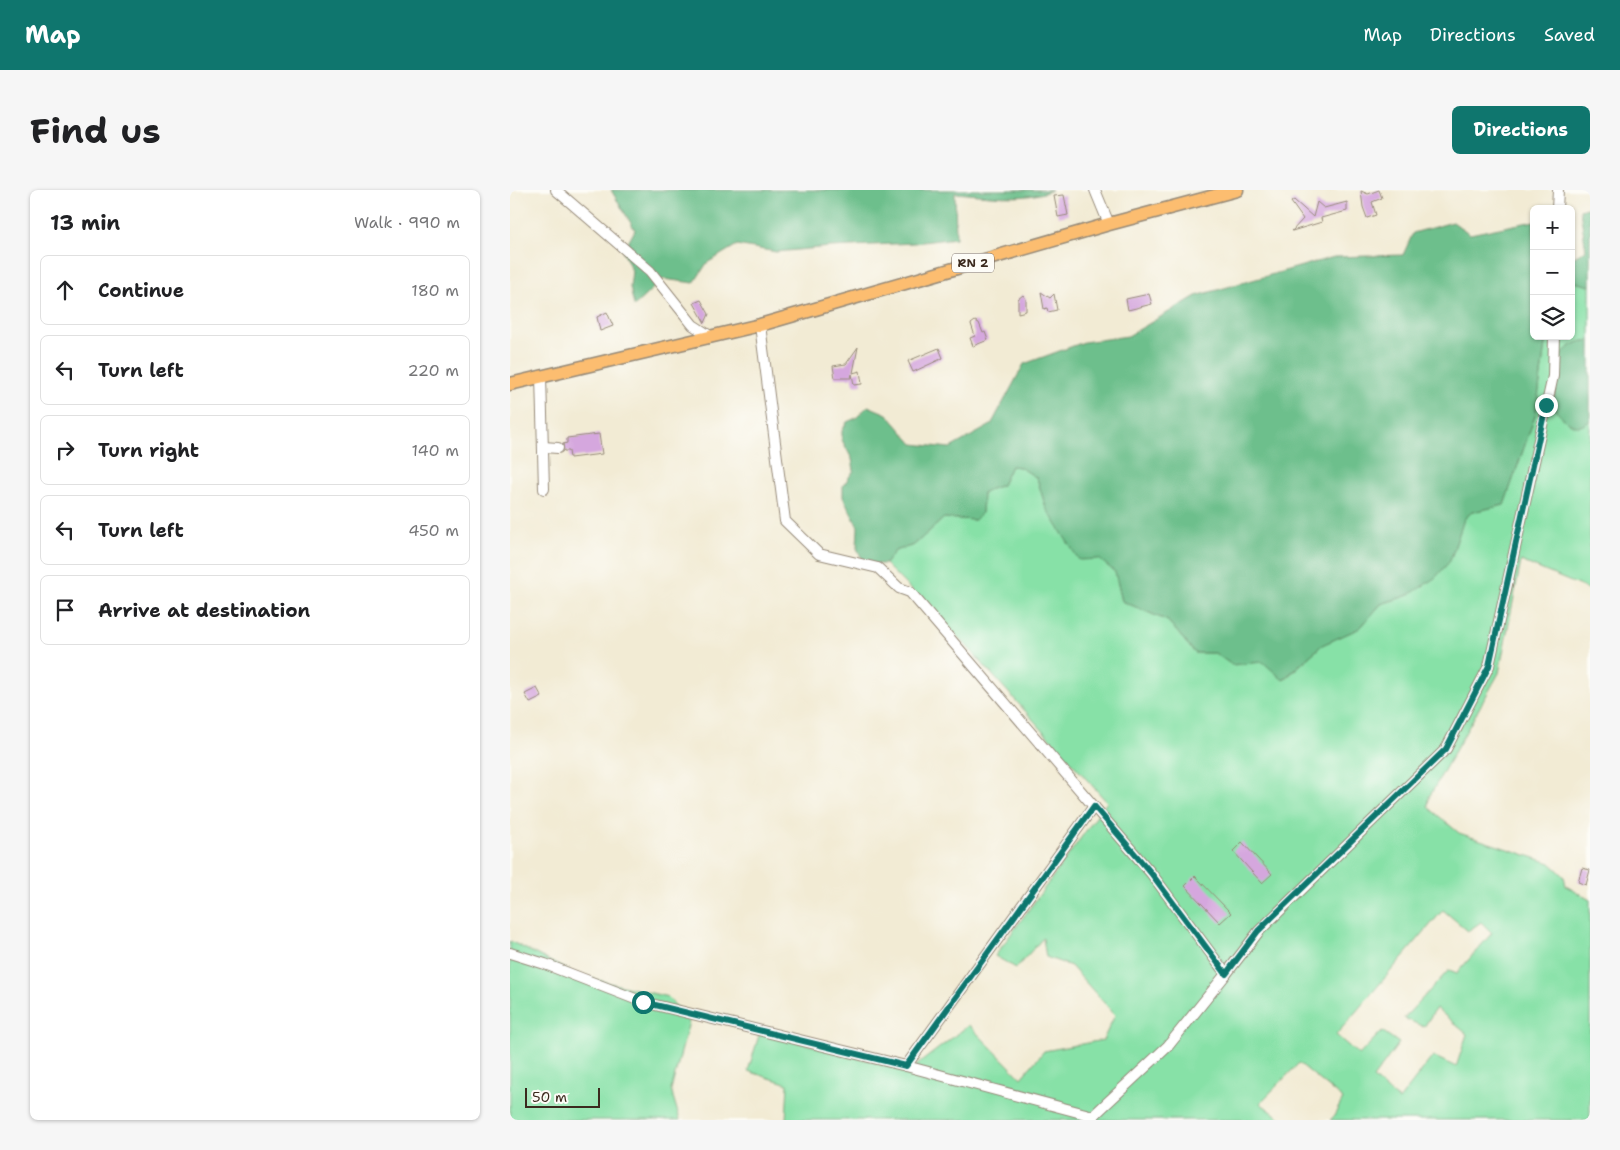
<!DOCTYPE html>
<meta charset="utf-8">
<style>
body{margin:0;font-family:"Shantell Sans",sans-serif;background:#f6f6f6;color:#202124}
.controls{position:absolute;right:15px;top:15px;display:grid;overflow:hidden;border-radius:8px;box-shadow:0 1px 4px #0004}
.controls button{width:45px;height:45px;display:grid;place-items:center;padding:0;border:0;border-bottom:1px solid #e0e0e0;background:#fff;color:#202124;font:25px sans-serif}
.scale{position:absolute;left:15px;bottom:12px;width:75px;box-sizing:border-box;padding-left:5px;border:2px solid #3b2a1e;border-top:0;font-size:14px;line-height:18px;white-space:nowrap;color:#3b2a1e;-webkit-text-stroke:4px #fdfcf7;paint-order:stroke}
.stop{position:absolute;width:15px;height:15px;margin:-11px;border:4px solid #0f766e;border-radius:50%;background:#fff}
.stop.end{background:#0f766e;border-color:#fff;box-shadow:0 1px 5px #0008}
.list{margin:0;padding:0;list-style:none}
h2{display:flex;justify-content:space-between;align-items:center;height:65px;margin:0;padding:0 20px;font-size:21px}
h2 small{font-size:16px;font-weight:400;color:#757577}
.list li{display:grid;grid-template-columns:32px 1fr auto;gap:15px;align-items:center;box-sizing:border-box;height:70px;margin:0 10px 10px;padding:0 10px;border:1px solid #e0e0e0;border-radius:8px}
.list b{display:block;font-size:19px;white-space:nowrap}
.list em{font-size:16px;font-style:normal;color:#757577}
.icon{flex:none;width:28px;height:28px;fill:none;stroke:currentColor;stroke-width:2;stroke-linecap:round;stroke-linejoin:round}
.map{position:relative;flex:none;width:1080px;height:930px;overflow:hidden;border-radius:8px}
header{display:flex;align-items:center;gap:30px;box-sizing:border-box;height:70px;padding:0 25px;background:#0f766e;color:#fff}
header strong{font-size:24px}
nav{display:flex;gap:28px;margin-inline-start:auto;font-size:18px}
.intro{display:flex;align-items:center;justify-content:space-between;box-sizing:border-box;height:120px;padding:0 30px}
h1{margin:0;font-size:35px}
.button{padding:12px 22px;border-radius:8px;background:#0f766e;color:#fff;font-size:18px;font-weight:700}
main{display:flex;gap:30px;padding:0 30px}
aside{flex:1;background:#fff;border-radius:8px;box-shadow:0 1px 4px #0004}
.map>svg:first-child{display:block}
.green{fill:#87e1a7;stroke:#618662;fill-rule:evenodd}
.forest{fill:#6dbf8c;stroke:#547455}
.building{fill:#d5a7de}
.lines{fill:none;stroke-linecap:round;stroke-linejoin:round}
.minor-casing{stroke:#968a79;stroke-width:12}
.major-casing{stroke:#968a79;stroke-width:15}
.minor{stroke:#fff;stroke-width:10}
.major{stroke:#fcbd6f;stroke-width:12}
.route{stroke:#0f766e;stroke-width:6}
.labels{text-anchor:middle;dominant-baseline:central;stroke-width:5;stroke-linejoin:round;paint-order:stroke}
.shield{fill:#fdfcf7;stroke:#75695f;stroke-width:1}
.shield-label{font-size:12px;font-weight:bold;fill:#3b2a1e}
</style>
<header>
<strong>Map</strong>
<nav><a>Map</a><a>Directions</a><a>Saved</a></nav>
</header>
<div class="intro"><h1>Find us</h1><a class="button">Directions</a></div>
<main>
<aside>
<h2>13 min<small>Walk · 990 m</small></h2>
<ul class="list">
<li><svg class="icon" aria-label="ahead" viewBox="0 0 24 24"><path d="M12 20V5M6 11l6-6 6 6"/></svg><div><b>Continue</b></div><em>180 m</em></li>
<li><svg class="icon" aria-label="left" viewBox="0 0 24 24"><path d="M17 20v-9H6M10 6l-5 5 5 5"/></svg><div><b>Turn left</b></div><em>220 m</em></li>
<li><svg class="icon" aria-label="right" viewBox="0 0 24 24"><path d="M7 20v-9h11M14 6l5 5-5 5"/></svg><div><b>Turn right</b></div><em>140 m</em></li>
<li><svg class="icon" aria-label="left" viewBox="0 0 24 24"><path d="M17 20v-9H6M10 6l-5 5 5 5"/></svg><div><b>Turn left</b></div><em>450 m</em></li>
<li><svg class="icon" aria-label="arrive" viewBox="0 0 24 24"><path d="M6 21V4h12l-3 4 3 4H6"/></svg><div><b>Arrive at destination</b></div></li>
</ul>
</aside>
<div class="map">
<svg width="1080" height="930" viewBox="0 0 1080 930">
<rect width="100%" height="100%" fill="#fdfcf7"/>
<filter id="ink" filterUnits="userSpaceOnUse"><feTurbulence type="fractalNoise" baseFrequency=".02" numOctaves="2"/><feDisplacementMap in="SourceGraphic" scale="10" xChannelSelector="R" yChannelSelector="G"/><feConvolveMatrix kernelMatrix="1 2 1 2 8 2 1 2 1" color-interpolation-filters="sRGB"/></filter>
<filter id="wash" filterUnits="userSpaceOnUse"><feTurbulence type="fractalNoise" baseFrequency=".0096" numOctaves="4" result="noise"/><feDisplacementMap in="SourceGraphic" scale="20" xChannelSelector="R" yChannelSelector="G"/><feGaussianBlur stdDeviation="1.12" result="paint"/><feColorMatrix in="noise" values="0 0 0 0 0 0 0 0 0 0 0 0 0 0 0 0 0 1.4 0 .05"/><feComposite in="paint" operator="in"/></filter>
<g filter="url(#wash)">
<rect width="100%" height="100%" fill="#f2ebd4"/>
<g class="green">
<path d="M 1061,91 L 1080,96 L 1080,151 L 1073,151 L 1076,234 L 1080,230 L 1080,400 L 1011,371 L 989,483 L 919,607 L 918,617 L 949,643 L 1040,673 L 1054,686 L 1056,696 L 1080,710 L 1080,930 L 820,930 L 824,926 L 833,909 L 789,873 L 750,913 L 773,930 L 276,930 L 278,894 L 238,881 L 250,842 L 399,881 L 459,835 L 511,888 L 534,861 L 593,850 L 605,825 L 561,776 L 536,767 L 533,748 L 506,778 L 485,766 L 597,612 L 453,452 L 375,374 L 385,361 L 404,355 L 434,328 L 465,330 L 472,323 L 473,302 L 492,295 L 501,276 L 510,277 L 527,288 L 536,318 L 605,382 L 612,411 L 658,431 L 685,463 L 705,463 L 722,475 L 753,471 L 774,490 L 812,455 L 850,438 L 871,414 L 899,405 L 940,371 L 954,329 L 962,322 L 994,315 L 1026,223 L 1036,146 L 1061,146 ZM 933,720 L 958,741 L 971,732 L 982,743 L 947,783 L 939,780 L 894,828 L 914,837 L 926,818 L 957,844 L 946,877 L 923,866 L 889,910 L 863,888 L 889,853 L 872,841 L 849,865 L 826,845 Z"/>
<path d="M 0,751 L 67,785 L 158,807 L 179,832 L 161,900 L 170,930 L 0,930 Z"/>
</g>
<g class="forest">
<path d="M 101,0 L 542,0 C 513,12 477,5 445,3 L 446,48 L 404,53 L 320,57 L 266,62 L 227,55 L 197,73 L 184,93 L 153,89 L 124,116 L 120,97 L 122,81 L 113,62 L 125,40 Z"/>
<path d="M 1080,17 L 1080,96 L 1061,91 L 1061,69 L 1076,60 L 1070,20 Z"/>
<path d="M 1024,31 L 1024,146 L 1036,146 L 1026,223 L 994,315 L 962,322 L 954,329 L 940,371 L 925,388 L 899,405 L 871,414 L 850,438 L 812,455 L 773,490 L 753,472 L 722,475 L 705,463 L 685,463 L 658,431 L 612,411 L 605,382 L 589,369 L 569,370 L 536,318 L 527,288 L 510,277 L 501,276 L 492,295 L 473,302 L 472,323 L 465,330 L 434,328 L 404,355 L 385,361 L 375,374 L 359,374 L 351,367 L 347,358 L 348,337 L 333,307 L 333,296 L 344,280 L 342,269 L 332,250 L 332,241 L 337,232 L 346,228 L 358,216 L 377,224 L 403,254 L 440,258 L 481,235 L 514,174 L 574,152 L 618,146 L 686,106 L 824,67 L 893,65 L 903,43 L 943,32 L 960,44 Z"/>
<path d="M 1073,151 L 1080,151 L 1080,230 C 1067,244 1055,231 1045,220 C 1044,208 1045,176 1051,166 C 1055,158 1065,153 1073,151 Z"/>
</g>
<g id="blocks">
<g class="building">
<path d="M 869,0 L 872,8 L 862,12 L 866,25 L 857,28 L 853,17 L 851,1 L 858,4 Z"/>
<path d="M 554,5 L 558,25 L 548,27 L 544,6 Z"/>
<path d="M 784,10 L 803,27 L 807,12 L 814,18 L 837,12 L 837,21 L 811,28 L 812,32 L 782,41 L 793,29 L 781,12 Z"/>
<path d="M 531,102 L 540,108 L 544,104 L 547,120 L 538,122 L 537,118 L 534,119 Z"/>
<path d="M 639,104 L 642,114 L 618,120 L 616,109 Z"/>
<path d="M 513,105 L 516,109 L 516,121 L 508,123 L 508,109 Z"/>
<path d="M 191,110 L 199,124 L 195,133 L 184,113 Z"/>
<path d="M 97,122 L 103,136 L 90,141 L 87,127 Z"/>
<path d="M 465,131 L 469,133 L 473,143 L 475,142 L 478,150 L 463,156 L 460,148 L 465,146 L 461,134 Z"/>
<path d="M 348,157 L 343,183 L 350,181 L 352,194 L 344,195 L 342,184 L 341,188 L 325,188 L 323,176 L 336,174 Z"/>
<path d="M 429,158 L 433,168 L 403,182 L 398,171 Z"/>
<path d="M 89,244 L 92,264 L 60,268 L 59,261 L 54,261 L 53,254 L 57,253 L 57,248 Z"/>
<path d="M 27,498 L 32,507 L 20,513 L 15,504 Z"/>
<path d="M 732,652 L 762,684 L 752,693 L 723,661 Z"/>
<path d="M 1072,678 L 1080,680 L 1076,695 L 1068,692 Z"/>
<path d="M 685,686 L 721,723 L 710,733 L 675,696 Z"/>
</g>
</g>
</g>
<g filter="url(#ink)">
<use href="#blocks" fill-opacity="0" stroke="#968a79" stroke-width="1"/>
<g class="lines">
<defs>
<g id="minor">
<path d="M 46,0 L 140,81 L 183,135 L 200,146"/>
<path d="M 585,0 L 599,34"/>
<path d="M 1047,19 L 1048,0"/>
<path d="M 250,135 L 275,331 L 309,364 L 368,378 L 389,398 L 400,402 L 641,683 L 716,784"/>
<path d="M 31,186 L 34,299"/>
<path d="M 33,257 L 48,258"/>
<path d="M 0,763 L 35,774 L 133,812 L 396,876 L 583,926 L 658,856 L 716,784 L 749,741 L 936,559 L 979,476 L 1043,186 L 1044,146"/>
<path d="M 396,876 L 584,616"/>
</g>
<path id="major" d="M 0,194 L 250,135 L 599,34 L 727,0"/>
</defs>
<use href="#minor" class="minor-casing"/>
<use href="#major" class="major-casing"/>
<use href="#minor" class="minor"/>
<use href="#major" class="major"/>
</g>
</g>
<g class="lines" filter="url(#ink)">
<path class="route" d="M 133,812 L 396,876 L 584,616 L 641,683 L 716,784 L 748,741 L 936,559 L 979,476 L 1036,215"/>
</g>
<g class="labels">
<rect class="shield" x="442" y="63.5" width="42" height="19" rx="4"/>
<g class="shield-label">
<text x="463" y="73">RN 2</text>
</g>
</g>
</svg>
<div class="controls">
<button>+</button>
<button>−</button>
<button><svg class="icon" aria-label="layers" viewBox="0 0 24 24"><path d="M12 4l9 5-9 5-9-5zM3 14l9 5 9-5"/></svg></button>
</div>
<div class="scale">50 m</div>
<div class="stop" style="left:133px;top:812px"></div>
<div class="stop end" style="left:1036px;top:215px"></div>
</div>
</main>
